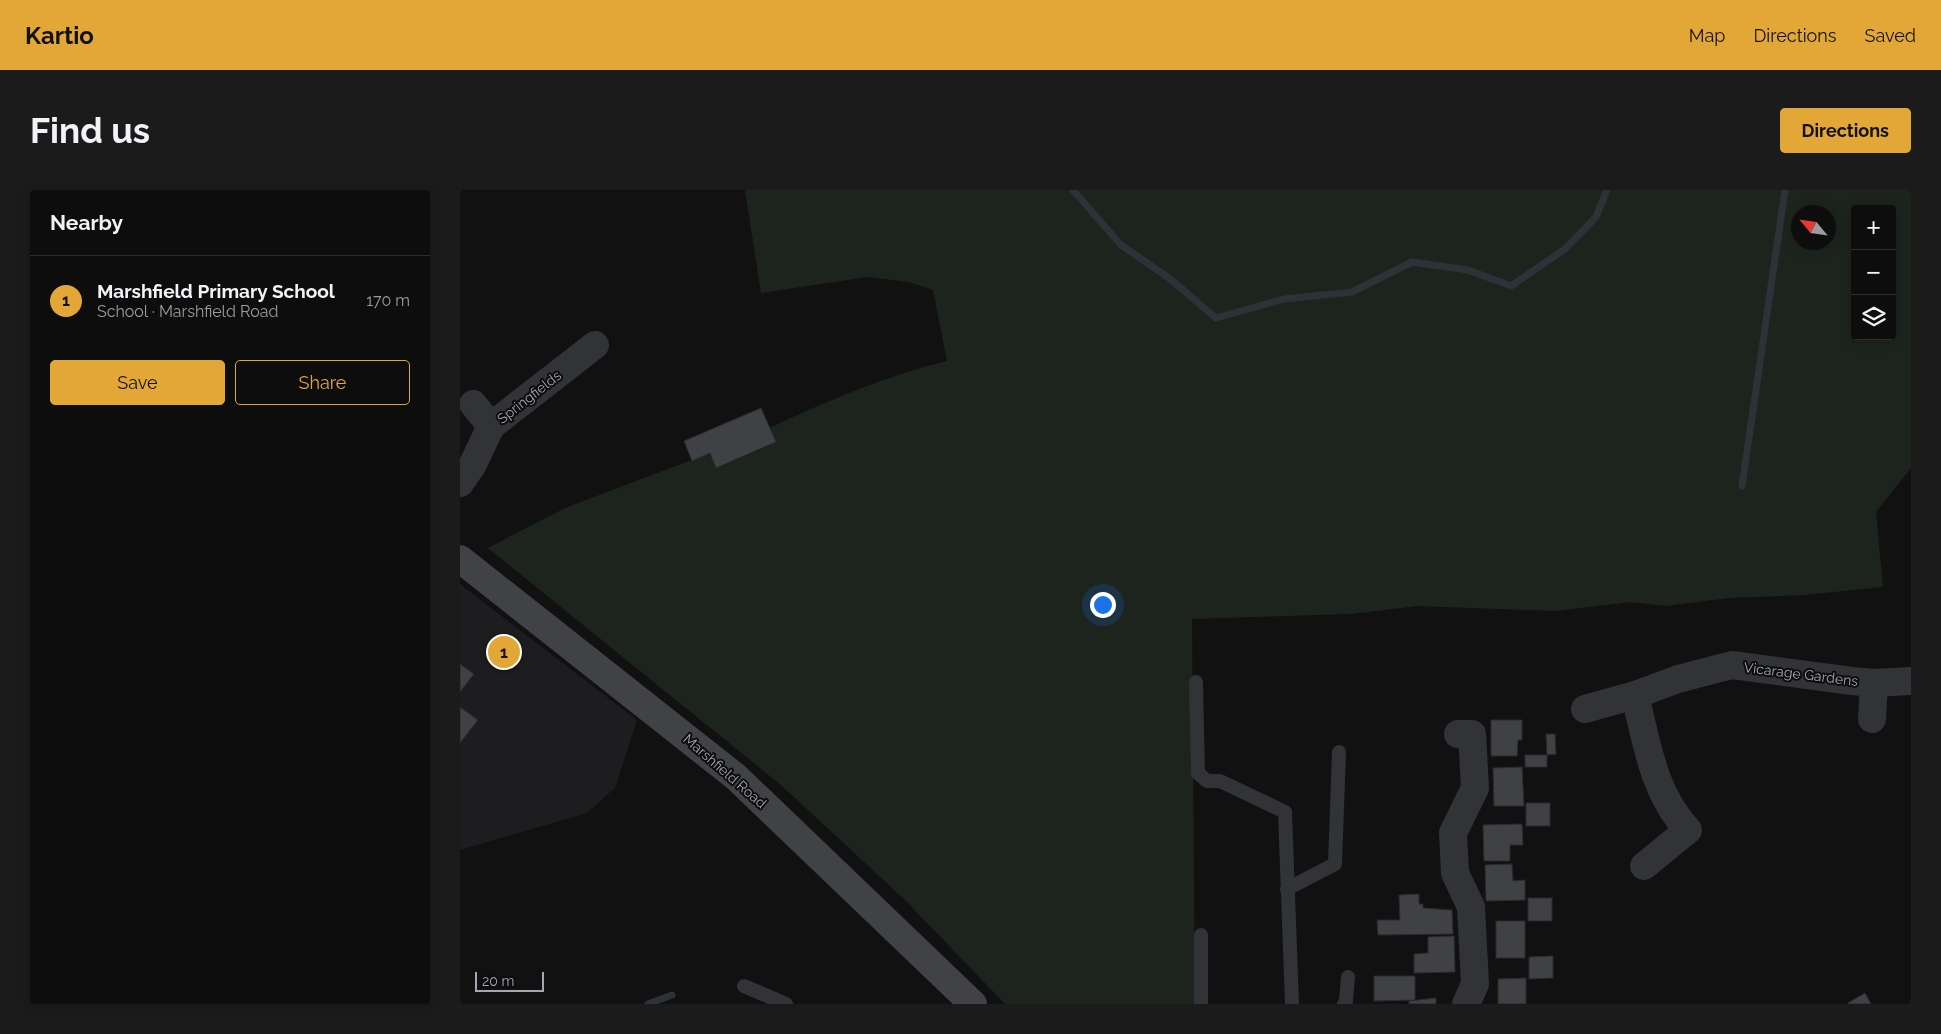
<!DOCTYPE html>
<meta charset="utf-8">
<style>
body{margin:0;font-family:Raleway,sans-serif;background:#1b1b1c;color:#f1f3f6}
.controls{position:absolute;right:15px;top:15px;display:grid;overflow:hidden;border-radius:5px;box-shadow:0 2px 12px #0003}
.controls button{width:45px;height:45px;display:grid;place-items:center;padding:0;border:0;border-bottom:1px solid #2d2d2e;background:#0d0d0e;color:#f1f3f6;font:25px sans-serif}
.compass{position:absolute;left:1331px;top:15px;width:45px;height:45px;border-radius:50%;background:#0d0d0e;box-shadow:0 2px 12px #0003;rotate:299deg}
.scale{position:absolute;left:15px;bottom:12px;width:69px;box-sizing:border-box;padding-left:5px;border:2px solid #a3a8b2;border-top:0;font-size:14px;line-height:18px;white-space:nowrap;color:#a3a8b2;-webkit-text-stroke:4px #0c0c0d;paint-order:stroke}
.you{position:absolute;left:642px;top:414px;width:18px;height:18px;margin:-12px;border:4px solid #fff;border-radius:50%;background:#1a73e8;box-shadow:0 0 0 8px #1a73e833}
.badge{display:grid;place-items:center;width:32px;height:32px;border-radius:50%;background:#e3a738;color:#111;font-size:16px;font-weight:700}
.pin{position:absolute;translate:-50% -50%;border:2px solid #fff;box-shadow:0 1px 5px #0006}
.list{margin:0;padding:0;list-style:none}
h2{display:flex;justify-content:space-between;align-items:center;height:65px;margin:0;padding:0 20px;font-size:21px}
h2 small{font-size:16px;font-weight:400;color:#9a9c9e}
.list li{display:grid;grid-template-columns:32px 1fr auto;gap:15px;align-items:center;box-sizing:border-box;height:90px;padding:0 20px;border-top:1px solid #2d2d2e}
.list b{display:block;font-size:19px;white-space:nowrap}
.list p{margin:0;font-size:16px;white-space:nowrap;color:#9a9c9e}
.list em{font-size:16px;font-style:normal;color:#9a9c9e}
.actions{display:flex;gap:10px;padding:15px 20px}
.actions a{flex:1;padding:11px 0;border:1px solid #e3a738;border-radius:5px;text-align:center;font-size:18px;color:#e3a738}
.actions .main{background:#e3a738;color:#111}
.icon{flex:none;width:28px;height:28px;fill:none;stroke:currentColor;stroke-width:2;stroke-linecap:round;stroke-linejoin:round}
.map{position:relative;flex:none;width:1451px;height:814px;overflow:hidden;border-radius:5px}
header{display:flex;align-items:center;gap:30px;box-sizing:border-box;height:70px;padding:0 25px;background:#e3a738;color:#111}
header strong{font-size:24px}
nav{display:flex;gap:28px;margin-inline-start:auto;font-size:18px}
.intro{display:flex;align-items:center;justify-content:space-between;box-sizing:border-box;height:120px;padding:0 30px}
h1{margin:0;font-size:35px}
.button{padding:12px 22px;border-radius:5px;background:#e3a738;color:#111;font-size:18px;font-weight:700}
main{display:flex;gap:30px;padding:0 30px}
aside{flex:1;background:#0d0d0e;border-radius:5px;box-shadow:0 2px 12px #0003}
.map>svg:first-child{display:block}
.built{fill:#1d1d1f}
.green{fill:#1d241e;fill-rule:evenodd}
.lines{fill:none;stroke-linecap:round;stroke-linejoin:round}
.stream{stroke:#2b3339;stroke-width:7}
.building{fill:#404145;stroke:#2b2b2e}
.lane{stroke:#323337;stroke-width:14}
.street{stroke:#323337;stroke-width:28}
.secondary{stroke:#404246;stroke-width:28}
.labels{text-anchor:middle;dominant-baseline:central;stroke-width:4;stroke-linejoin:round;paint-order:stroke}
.street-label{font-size:14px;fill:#a3a8b2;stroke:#0c0c0d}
</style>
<header>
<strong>Kartio</strong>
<nav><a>Map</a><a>Directions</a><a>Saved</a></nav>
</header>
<div class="intro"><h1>Find us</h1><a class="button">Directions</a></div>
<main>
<aside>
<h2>Nearby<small></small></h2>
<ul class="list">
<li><span class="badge">1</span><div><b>Marshfield Primary School</b><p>School · Marshfield Road</p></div><em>170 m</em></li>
</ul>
<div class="actions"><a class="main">Save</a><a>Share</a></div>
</aside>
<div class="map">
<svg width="1451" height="814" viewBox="0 0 1451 814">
<rect width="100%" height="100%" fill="#111112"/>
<path class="built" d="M 0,394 L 177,530 L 155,598 L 127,623 L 0,660 Z"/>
<path class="green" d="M 285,0 L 1451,0 L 1451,278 L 1416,322 L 1423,397 L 1345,405 L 1269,408 L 1206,416 L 1171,412 L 1096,421 L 957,416 L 892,424 L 732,429 L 735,814 L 545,814 L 445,710 L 321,595 L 28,358 L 105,318 L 250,263 L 257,278 L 315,253 L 309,238 C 367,211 425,186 487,171 L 473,100 L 449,92 L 408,87 L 301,103 ZM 1395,19 L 1432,19 L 1432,146 L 1395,146 ZM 1338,22 L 1368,22 L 1368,52 L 1338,52 Z"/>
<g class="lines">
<g class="stream">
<path d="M 613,0 L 661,55 L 709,88 L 756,128 L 824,109 L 892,102 L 952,72 L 1008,80 L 1051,96 L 1105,59 L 1136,27 L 1147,0"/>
<path d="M 1282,296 L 1325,0"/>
<path d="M 188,814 L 212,805"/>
</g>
</g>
<g class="building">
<path d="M 301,218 L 316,252 L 256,278 L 250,263 L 232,271 L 224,251 Z"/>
<path d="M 0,474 L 14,484 L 0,502 Z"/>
<path d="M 0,517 L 18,530 L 0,553 Z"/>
<path d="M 1031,530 L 1062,530 L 1062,550 L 1058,550 L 1057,566 L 1031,566 Z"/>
<path d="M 1086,544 L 1095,544 L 1096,564 L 1087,565 Z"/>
<rect x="1065" y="565" width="22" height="12"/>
<path d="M 1062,577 L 1064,616 L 1034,616 L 1033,578 Z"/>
<rect x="1066" y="613" width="24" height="23"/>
<path d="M 1062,634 L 1063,655 L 1050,655 L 1050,671 L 1024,671 L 1023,635 Z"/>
<path d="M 1052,674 L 1053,691 L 1065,690 L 1065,710 L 1026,711 L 1025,675 Z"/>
<path d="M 959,704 L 959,714 L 963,714 L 963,718 L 992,720 L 993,744 L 918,745 L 917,730 L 940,730 L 939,705 Z"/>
<rect x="1068" y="708" width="24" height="23"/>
<rect x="1036" y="731" width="29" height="37"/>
<path d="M 994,746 L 995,782 L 954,783 L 954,764 L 968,763 L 968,747 Z"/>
<path d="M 1093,766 L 1093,788 L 1069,789 L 1069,767 Z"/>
<path d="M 914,786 L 955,786 L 955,810 L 914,811 Z"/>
<path d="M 1066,788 L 1066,814 L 1038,814 L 1038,789 Z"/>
<path d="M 1405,803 L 1411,814 L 1389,814 L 1388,813 Z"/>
<path d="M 976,808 L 976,814 L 949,814 L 949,811 Z"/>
</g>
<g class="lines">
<g class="lane">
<path d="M 736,492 L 738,583 L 747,591 L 760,591 L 825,622 L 832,814"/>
<path d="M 827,699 L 875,674 L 879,562"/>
<path d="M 741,745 L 741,814"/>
<path d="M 284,796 L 326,814"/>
<path d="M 884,814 L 886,811 L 888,787"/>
</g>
<g class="street">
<path d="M 13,214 L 31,236"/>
<path d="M 0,293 L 13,274 L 31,236 L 135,155"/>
<path d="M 1175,505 C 1187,553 1193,603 1228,640 L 1184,676"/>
<path d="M 1125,519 L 1175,505 L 1218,489 L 1272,475 L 1392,491 L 1414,493 L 1451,491"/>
<path d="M 1412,529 L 1414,493"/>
<path d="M 998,544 L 1012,544 L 1015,598 L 993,643 L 995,683 L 1011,717 L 1015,794 L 1006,814"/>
</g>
<path class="secondary" d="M 0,369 L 276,587 L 513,814"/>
</g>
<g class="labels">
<g class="street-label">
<text transform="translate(69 207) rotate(-38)">Springfields</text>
<text transform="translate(1341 484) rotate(7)">Vicarage Gardens</text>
<text transform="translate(265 581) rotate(41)">Marshfield Road</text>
</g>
</g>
</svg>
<div class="controls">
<button>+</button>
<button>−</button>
<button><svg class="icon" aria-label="layers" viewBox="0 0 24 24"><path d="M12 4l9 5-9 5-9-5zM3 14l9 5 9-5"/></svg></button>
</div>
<svg class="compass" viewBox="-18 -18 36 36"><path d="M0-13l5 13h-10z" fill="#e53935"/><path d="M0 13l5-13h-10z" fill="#9a9c9e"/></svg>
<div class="scale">20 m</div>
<div class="you"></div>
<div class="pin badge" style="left:44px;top:462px">1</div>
</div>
</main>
